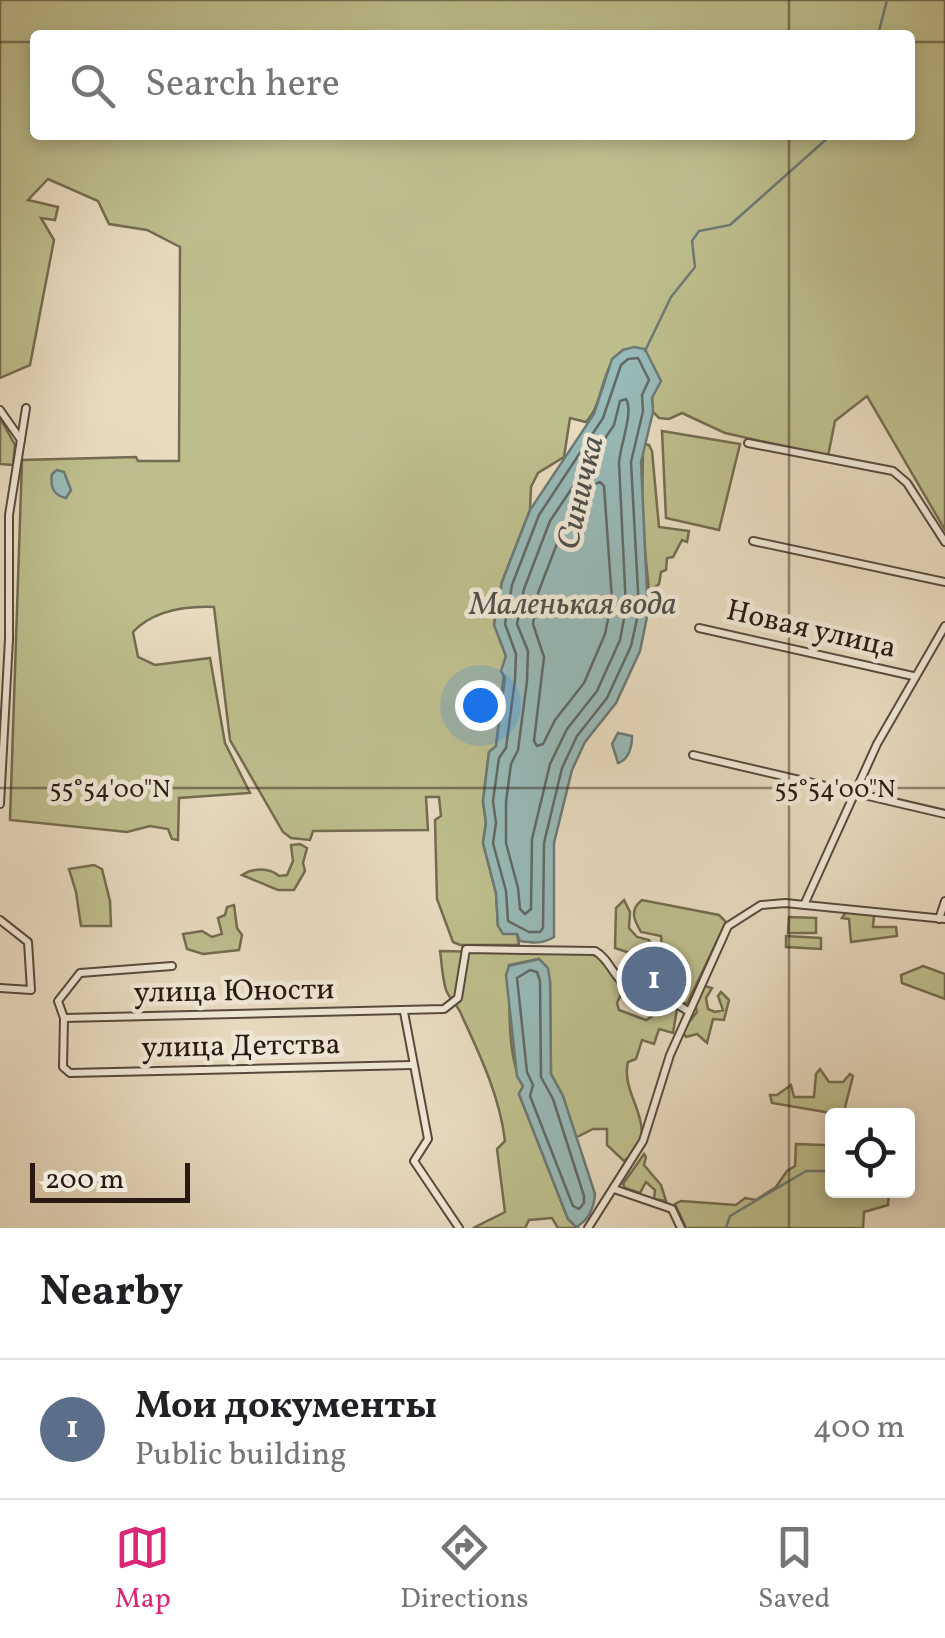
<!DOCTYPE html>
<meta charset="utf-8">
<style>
body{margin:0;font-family:Vollkorn,serif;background:#f6f6f6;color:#202124}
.controls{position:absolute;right:30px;bottom:30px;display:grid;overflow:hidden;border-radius:10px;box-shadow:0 5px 15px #0003}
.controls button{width:90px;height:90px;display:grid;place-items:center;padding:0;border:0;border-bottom:2px solid #e0e0e0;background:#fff;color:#202124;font:50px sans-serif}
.scale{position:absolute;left:30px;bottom:25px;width:160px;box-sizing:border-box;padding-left:10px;border:5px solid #291912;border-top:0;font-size:28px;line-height:35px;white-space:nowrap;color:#291912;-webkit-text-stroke:8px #f0e8d6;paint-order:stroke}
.you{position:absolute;left:480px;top:705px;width:35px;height:35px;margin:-25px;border:8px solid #fff;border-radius:50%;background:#1a73e8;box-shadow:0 0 0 15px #1a73e833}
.badge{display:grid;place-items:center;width:65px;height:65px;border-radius:50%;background:#db2777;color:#fff;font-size:32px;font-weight:700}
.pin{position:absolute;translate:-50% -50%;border:5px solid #fff;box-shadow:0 2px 10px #0006}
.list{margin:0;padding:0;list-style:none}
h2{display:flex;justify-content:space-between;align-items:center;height:130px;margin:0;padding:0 40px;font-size:42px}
h2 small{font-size:32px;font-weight:400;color:#757577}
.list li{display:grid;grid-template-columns:65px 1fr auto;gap:30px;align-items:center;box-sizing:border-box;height:140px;padding:0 40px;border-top:2px solid #e0e0e0}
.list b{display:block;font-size:38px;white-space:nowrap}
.list p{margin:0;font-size:32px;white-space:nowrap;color:#757577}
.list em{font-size:32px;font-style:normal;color:#757577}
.icon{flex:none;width:55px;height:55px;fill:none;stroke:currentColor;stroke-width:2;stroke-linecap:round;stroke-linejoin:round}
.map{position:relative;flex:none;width:945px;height:1228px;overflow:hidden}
.search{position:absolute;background:#fff;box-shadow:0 5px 15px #0003;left:30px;right:30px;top:30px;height:110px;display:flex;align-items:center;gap:25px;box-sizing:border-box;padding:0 35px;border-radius:10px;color:#757577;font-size:38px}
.sheet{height:270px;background:#fff}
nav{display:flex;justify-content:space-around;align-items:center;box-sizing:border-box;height:140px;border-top:2px solid #e0e0e0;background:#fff;font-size:28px;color:#757577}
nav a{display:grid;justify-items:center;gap:5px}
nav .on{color:#db2777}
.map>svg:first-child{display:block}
.green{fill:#bebe8d;stroke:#746c50;stroke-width:2.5;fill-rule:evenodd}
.water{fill:#98bab8;stroke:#6c7a76;stroke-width:2.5}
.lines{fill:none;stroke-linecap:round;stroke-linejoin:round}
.shore{stroke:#606a65;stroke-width:2.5}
.stream{stroke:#6c7a76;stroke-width:2.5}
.minor-casing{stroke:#594a3e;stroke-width:10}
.minor{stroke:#f0e8d6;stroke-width:6}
.ticks{fill:none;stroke:#291912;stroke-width:2.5;stroke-opacity:0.45}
.labels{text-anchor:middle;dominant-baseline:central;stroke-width:9;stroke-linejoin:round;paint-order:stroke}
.street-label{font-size:30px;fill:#291912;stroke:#f0e8d6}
.water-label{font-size:32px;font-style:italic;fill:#50514c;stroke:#f0e8d6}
.ticks-label{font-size:25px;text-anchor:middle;fill:#291912;stroke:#f0e8d6;stroke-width:9;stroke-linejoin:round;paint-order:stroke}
</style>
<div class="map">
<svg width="945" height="1228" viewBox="0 0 945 1228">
<rect width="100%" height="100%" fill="#e8dbc0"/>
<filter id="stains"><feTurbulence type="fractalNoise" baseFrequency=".002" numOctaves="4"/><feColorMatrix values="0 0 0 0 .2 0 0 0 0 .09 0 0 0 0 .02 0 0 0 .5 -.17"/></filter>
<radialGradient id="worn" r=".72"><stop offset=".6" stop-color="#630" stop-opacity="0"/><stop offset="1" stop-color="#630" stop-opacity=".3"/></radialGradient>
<g class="green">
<path d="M 0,0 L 945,0 L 945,530 L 867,396 L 835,421 L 828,456 L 725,433 L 682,413 L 669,419 L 659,418 L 653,412 L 652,398 L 623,350 C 599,369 605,402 586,422 L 570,418 L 564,457 L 538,473 L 531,487 L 530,510 L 502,582 L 494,624 L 506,656 L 496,747 L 489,753 L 483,801 L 486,823 L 483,843 L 496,893 L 498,926 L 517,934 L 519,945 L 460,945 L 453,942 L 437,899 L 435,820 L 441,816 L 439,797 L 426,797 L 428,830 L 313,831 L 310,840 L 291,838 L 283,832 L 230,740 L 214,607 C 185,606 153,611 133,632 L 138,657 L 155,665 L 210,658 L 225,743 L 250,793 L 179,798 L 178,840 L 172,839 L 168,829 L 150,826 L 127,832 L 10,820 L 22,460 L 136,457 L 138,461 L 179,461 L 180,247 L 147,230 L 109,224 L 98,201 L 48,179 L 28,200 L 58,207 L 55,220 L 41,218 L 54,240 L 30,365 L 0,378 ZM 35,35 L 910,35 L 910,135 L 35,135 Z"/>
<path d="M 0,418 L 15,445 L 13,465 L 0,464 Z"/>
<path d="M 662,431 L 740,444 L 719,530 L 666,518 Z"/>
<path d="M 643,444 L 649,445 L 652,451 L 659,527 L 689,531 L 687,542 L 682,540 L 673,557 L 667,558 L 666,570 L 661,572 L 659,584 L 649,592 L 642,520 Z"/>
<path d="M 300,844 L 307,848 L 303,863 L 305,871 L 294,890 L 278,890 L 242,875 C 253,868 269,867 279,876 L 287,875 L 293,861 L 291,845 Z"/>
<path d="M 94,865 L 102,869 L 110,901 L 111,926 L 81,926 L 76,892 L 69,869 Z"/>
<path d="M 624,900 L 630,912 L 629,928 L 637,937 L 649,940 L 656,954 L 662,948 L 661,936 L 641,932 C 634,920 629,910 642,900 L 719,915 L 726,922 L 687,1004 L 659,990 L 662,977 L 659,961 L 636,967 L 630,953 L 615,948 L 616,908 Z"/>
<path d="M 234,905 L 237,928 L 242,935 L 239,950 L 203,954 L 187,949 L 183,934 L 202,931 L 212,937 L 222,934 L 218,918 L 225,915 L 227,907 Z"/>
<path d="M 846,912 L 874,915 L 873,927 L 896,927 L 897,936 L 851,942 L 849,919 L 842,918 Z"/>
<path d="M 789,917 L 816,918 L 816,933 L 788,933 Z"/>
<path d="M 786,936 L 821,938 L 821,949 L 786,947 Z"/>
<path d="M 440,951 L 591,954 L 598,957 L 624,988 L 617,1003 L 619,1010 L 646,1020 L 668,1007 L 677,1009 L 673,1033 L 659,1029 L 654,1044 L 642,1040 L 636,1059 L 628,1062 C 619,1098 666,1129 624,1161 L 607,1145 L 607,1129 L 593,1129 L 575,1138 L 563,1096 L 551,1074 L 550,981 L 539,959 L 509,965 C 510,999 506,1057 523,1086 L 519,1094 L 568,1219 L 578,1228 L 558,1228 L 552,1218 L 529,1220 L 525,1228 L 473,1228 L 505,1212 L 497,1149 L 505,1141 C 500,1097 480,1055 462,1016 C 458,1005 450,1000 446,990 C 442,977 442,964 440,951 Z"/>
<path d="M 923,966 L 945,974 L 945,999 L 902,983 L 901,975 Z"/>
<path d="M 704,986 L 712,988 L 706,998 L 708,1009 L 715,1012 L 723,1010 L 718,996 L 721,992 L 729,1000 L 724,1020 L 713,1019 L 707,1043 L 697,1034 L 686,1037 L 682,1031 L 697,1012 L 695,1004 Z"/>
<path d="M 820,1069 L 829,1082 L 843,1082 L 850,1074 L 853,1076 L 843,1115 L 772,1103 L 770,1095 L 777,1095 L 791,1085 L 794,1097 L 814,1097 L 816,1074 Z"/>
<path d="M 796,1144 L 824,1145 L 832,1150 L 832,1190 L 889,1191 L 888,1205 L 864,1212 L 863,1228 L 686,1228 L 675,1204 L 681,1201 L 736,1205 L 745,1198 L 756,1200 L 776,1187 L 787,1171 L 795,1166 Z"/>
<path d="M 644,1154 L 646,1157 L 644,1165 L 661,1185 L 666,1201 L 654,1199 L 655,1190 L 646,1182 L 640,1193 L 625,1188 L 623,1184 Z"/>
</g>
<g class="water">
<path d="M 634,347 L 645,349 L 661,381 L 652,398 L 653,412 L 641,462 L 648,612 L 640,651 L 616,703 L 585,742 L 572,770 L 554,843 L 554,937 C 543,944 533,943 520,941 L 517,934 L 503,934 L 498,926 L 496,893 L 483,843 L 486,823 L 483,801 L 489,752 L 496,746 L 505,678 L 501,671 L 506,656 L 494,625 L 502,582 L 530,510 L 594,414 L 612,359 L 623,350 Z"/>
<path d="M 57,470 L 64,472 L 71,490 L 66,498 C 53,495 50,487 52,474 Z"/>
<path d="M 618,733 L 632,736 C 632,746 629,760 618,763 L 612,744 Z"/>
<path d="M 539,959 L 548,968 L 550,981 L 551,1074 L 563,1096 L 595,1194 C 594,1208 589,1220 576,1227 L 568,1219 L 519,1094 L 523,1086 L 517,1076 L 506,975 L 509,966 Z"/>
</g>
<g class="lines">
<g class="shore">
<path d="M 638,358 L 649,380 L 642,395 L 643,411 L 631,462 L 639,610 L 631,646 L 607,698 L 577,736 L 562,768 L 544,843 L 543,928 L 540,932 L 529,932 L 508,921 L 506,891 L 493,843 L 496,823 L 493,801 L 499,758 L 506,748 L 515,680 L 516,654 L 505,624 L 512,585 L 539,515 L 603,418 L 621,365 L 628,359 Z"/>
<path d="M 626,399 C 634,412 620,445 619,463 L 626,608 L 620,640 L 597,691 L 567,729 L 550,764 L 532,839 L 531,909 L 525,914 L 520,909 L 518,888 L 506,843 L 506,802 L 511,764 L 518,750 L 527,681 L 528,651 L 517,624 L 524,589 L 550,521 L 614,425 L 620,401 Z"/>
<path d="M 600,482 L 604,486 L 612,600 L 605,634 L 584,683 L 555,720 L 543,744 L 537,746 L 534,741 L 544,657 L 533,624 L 538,593 L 563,528 L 595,484 Z"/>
<path d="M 530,970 L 537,972 L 540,981 L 541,1077 L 553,1099 L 584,1196 L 584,1203 L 579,1209 L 573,1206 L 530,1096 L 533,1085 L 527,1072 L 517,978 Z"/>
</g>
<g class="stream">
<path d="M 878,35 L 887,0"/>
<path d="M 645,351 L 671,297 L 695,267 L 692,241 L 699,231 L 730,225 L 831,135"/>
<path d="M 726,1228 L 730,1216 L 806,1171 L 832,1171"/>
</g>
<defs>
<g id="minor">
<path d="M 0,410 L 21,440"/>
<path d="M 748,443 L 893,471 L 907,483 L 945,542"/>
<path d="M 753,541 L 945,582"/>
<path d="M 699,628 L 913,676"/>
<path d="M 693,755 L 945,814"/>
<path d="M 0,804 L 9,639 L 9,515 L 26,408"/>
<path d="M 804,905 L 877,744 L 945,626"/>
<path d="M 939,919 L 945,901"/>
<path d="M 0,920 L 28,942 L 31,990 L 0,988"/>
<path d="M 172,966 L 80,973 L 58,1001 L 64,1018 L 63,1067 L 70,1073 L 412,1065"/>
<path d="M 404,1012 L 428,1139 L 414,1161 L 459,1228"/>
<path d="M 64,1018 L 444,1009 L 458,998 L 466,949 L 595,951 C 610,959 613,978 628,986 C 649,996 668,997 688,1011"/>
<path d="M 614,1189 L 672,1209 L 681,1228"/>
<path d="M 588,1228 L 643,1141 L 670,1055 L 728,926 L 761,905 L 785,903 L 945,919"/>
</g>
</defs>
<use href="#minor" class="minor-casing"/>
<use href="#minor" class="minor"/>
</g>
<path class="ticks" d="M 789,0 L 789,35M 0,42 L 35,42M 910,42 L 945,42M 789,135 L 789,1228M 0,788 L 945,788"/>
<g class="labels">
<g class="street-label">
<text transform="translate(811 630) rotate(13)">Новая улица</text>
<text transform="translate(234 992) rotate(-1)">улица Юности</text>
<text transform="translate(241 1047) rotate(-1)">улица Детства</text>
</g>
<g class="water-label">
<text transform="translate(582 493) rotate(-77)">Синичка</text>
<text x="573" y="606">Маленькая вода</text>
</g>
</g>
<g class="ticks-label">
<text x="110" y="797">55°54'00"N</text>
<text x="835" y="797">55°54'00"N</text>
</g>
<rect width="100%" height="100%" filter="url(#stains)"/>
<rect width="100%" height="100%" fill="url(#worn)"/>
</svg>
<div class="controls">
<button><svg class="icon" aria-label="locate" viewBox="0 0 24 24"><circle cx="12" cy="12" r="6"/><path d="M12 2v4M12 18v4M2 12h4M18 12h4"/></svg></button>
</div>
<div class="scale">200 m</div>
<div class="you"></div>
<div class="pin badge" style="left:654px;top:979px;background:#5c6f8a">1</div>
<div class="search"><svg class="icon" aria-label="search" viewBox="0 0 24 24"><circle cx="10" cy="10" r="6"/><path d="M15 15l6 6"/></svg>Search here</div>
</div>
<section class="sheet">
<h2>Nearby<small></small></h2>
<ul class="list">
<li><span class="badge" style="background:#5c6f8a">1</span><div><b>Мои документы</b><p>Public building</p></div><em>400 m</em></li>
</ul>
</section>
<nav>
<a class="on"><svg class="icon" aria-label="map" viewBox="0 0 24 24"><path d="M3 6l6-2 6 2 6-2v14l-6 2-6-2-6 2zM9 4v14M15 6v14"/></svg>Map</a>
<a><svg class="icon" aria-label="directions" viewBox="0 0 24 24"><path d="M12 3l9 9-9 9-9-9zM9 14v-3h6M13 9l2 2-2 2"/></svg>Directions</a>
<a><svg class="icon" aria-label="saved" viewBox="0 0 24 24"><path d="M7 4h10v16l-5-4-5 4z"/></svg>Saved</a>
</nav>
